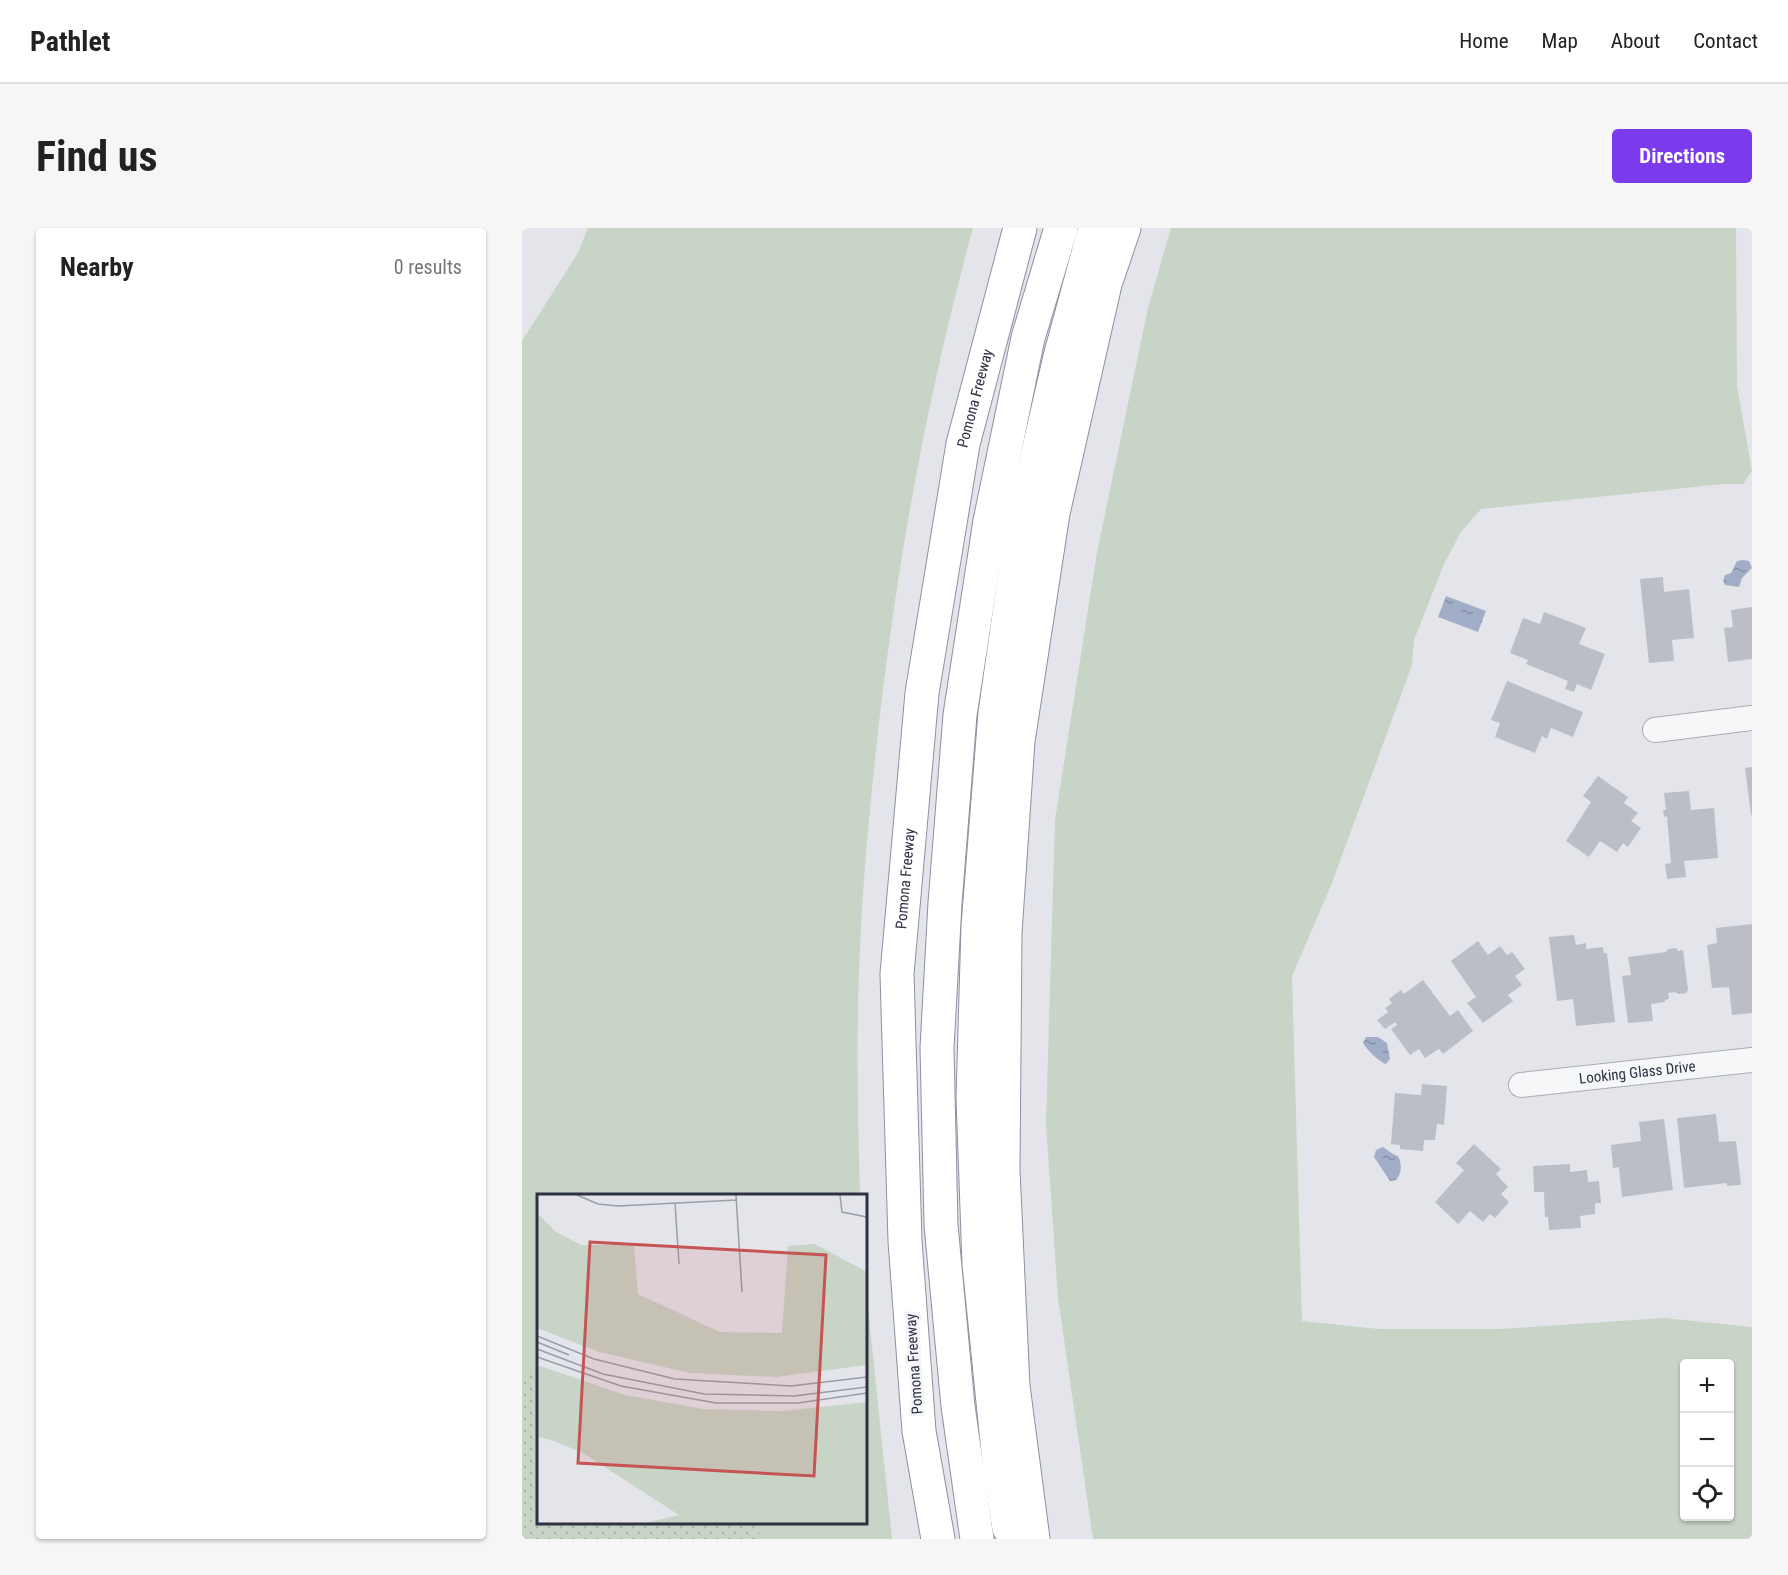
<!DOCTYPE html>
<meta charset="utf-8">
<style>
body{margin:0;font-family:"Roboto Condensed",sans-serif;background:#f6f6f6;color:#222}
.controls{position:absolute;right:18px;bottom:18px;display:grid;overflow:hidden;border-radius:6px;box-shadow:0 2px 4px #0004}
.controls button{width:54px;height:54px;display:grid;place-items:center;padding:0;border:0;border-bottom:2px solid #e0e0e0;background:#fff;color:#222;font:30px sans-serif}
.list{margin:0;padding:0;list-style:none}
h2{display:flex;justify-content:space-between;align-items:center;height:78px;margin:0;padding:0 24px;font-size:26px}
h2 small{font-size:20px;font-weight:400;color:#767676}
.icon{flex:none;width:33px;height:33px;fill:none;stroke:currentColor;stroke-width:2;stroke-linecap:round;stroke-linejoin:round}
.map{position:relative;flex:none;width:1230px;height:1311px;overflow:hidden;border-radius:6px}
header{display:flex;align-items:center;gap:36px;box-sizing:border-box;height:84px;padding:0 30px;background:#fff;border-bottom:2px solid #e0e0e0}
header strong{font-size:28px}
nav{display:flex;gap:33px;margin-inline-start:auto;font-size:21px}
.intro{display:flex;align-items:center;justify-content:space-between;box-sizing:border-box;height:144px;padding:0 36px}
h1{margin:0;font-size:42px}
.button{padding:15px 27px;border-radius:6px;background:#7c3aed;color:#fff;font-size:21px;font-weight:700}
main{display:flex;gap:36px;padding:0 36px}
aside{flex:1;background:#fff;border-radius:6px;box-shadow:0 2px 4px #0004}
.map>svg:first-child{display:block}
.grass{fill:#c7d4c6;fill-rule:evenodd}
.park{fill:url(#park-dots)}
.water{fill:url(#water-ripples)}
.building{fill:#bbbec7}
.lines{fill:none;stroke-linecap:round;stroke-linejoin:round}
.street-casing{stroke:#a9abb5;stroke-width:26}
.highway-casing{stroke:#8c91a0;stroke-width:35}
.street{stroke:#f6f7f9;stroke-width:24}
.highway{stroke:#fff;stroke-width:33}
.labels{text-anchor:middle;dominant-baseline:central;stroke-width:6;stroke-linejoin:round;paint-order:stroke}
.street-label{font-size:15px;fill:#2d3142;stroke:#f4f5f8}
.inset-road{fill:none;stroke:#9b9da7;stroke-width:1.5}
.view{fill:#c55554;fill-opacity:0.15;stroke:#c55554;stroke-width:3}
.inset-edge{fill:none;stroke:#2d3142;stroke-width:3}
</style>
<header>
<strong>Pathlet</strong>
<nav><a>Home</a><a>Map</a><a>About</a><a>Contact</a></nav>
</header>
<div class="intro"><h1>Find us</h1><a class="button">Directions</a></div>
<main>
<aside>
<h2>Nearby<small>0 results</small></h2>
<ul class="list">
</ul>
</aside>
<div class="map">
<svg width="1230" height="1311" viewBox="0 0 1230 1311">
<defs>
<pattern id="park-dots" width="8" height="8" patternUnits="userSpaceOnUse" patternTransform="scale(1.5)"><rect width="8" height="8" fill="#c7d4c6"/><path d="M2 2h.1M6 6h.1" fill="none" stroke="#abb6ab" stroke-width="1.8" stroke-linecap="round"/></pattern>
<pattern id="water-ripples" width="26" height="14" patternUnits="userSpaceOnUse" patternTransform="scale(1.5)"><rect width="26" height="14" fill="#a2aec8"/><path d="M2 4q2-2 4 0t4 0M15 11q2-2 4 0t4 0" fill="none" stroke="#848ea4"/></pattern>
</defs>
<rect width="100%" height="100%" fill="#e4e5eb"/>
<g class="grass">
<path d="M 66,0 L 451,0 C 402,179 371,357 352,541 C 345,609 339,678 337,746 C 334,820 336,894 338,967 L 16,968 L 16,1294 L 344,1294 L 344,1061 L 370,1311 L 0,1311 L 0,113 L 56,25 Z"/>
<path d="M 649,0 L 1214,0 L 1215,158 L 1230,243 L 1221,256 L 1201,256 L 959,281 L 939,304 L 922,336 L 892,412 L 890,437 L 810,655 L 770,748 L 780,1093 L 857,1101 L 979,1101 L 1142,1090 L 1230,1099 L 1230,1311 L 571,1311 L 536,1070 L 524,896 L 533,592 L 575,324 L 626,80 ZM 1162,1136 L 1208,1136 L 1208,1288 L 1162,1288 Z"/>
</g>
<path class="park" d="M 0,1145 L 16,1145 L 16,1294 L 230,1295 L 241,1311 L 0,1311 Z"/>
<g class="water">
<path d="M 1221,332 L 1227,333 L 1230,340 L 1220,350 L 1217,359 L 1203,357 L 1201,352 L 1203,347 L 1209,345 L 1215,333 Z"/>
<path d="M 924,368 L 964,383 L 956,404 L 916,389 Z"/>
<path d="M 844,809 L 856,809 L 865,815 L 868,831 L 864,836 C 856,833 845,822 841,815 Z"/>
<path d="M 861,919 L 871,926 L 876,928 C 880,935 880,946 874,952 L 868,953 L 852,929 L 854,922 Z"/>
</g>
<g class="building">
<path d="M 1141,349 L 1142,364 L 1167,361 L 1172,410 L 1150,412 L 1152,433 L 1127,435 L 1118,351 Z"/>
<path d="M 1230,379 L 1230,431 L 1206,434 L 1202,400 L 1211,399 L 1209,382 Z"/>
<path d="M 1022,384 L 1064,400 L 1057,416 L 1083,426 L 1069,462 L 1055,456 L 1052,464 L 1043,461 L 1046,453 L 1004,436 L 1006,432 L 988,425 L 1001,390 L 1018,396 Z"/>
<path d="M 985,453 L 1061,484 L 1051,509 L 1029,500 L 1025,511 L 1020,508 L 1013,525 L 973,509 L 978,495 L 969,492 Z"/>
<path d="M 1230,539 L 1230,587 L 1229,587 L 1223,540 Z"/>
<path d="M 1076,548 L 1106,569 L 1102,575 L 1116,585 L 1109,593 L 1119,600 L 1106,619 L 1101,615 L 1095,624 L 1078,613 L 1067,629 L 1044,613 L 1069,574 L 1061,568 Z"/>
<path d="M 1167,563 L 1169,582 L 1192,580 L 1196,630 L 1162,633 L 1164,649 L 1145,651 L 1143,636 L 1149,635 L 1145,588 L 1142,589 L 1141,582 L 1144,582 L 1142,565 Z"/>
<path d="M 1230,696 L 1230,785 L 1210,787 L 1207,759 L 1190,760 L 1185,717 L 1195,715 L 1194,700 Z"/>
<path d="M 1052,707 L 1054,717 L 1064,715 L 1064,721 L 1081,719 L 1082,725 L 1085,725 L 1093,794 L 1054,798 L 1051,771 L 1035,773 L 1027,709 Z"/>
<path d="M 956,713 L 966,727 L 978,718 L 985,727 L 990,724 L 1003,741 L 993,748 L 1000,757 L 986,767 L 991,773 L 961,795 L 945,775 L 954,769 L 929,733 Z"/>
<path d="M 1154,720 L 1156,723 L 1161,722 L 1166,762 L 1164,765 L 1156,766 L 1153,764 L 1146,765 L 1147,771 L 1143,772 L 1143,774 L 1129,776 L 1131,793 L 1106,795 L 1100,748 L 1109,747 L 1106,729 L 1144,724 L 1146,721 Z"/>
<path d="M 901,752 L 928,788 L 936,782 L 951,803 L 921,826 L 917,821 L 903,830 L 897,821 L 888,827 L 869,801 L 875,797 L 873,794 L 863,801 L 855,792 L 866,784 L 863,780 L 870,775 L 867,771 L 879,762 L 882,766 Z"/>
<path d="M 900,856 L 925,858 L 922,897 L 915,896 L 913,912 L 902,912 L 901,923 L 878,921 L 878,917 L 869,916 L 873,865 L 899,867 Z"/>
<path d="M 1194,886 L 1197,914 L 1214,913 L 1219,957 L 1205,958 L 1205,955 L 1162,960 L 1155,890 Z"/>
<path d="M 1142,891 L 1151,962 L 1100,969 L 1097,939 L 1091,940 L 1089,917 L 1119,913 L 1117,894 Z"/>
<path d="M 952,916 L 979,941 L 974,946 L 986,959 L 979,966 L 987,974 L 973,990 L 968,986 L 961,994 L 948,983 L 936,996 L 913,974 L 942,942 L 934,935 Z"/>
<path d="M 1048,936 L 1048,944 L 1065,942 L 1066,954 L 1077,953 L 1079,975 L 1073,975 L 1073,986 L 1058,988 L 1059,1000 L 1027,1002 L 1026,989 L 1023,989 L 1022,964 L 1012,964 L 1011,938 Z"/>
</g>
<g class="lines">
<defs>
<g id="street">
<path d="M 1133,502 L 1230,490"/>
<path id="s1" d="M 999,857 L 1230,832"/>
</g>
<g id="highway">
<path d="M 487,1300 L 478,1243 L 457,1036 L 451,870 L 456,698 L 473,485 L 501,289 L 538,129 L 573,0"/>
<path id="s2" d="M 416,1311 L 397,1203 L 383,1013 L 375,746 L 400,465 L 441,216 L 498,0"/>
<path d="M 455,1311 L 436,1178 L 419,997 L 415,820 L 423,675 L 438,487 L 468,293 L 506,110 L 539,0"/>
<path d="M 511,1311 L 491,1158 L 481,942 L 483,705 L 496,513 L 531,285 L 583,56 L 602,0"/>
</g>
</defs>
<use href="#street" class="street-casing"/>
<use href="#highway" class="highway-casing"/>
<use href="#street" class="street"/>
<use href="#highway" class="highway"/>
</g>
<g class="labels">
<g class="street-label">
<text stroke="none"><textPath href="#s2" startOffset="1149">Pomona Freeway</textPath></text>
<text stroke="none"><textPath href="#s2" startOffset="663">Pomona Freeway</textPath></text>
<text stroke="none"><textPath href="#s1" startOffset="117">Looking Glass Drive</textPath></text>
<text transform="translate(392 1136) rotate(-94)">Pomona Freeway</text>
</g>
</g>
<g transform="translate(15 966)">
<rect width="330" height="330" fill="#e4e5eb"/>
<path d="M 0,19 L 19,38 L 44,51 L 97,51 L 101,100 L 183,138 L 245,139 L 251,52 L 278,50 L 330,78 L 330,171 L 239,183 L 153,179 L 62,158 L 0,134 ZM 0,171 L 88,201 L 166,215 L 246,217 L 330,208 L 330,329 L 108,329 L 142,321 L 46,259 L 17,247 L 2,243 L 0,247 Z" fill="#c7d4c6"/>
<path d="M 330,212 L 330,329 L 247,329 L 247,258 L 320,214 Z" fill="#c7d4c6"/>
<path class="inset-road" d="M 40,1 L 61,10 L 81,12 L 200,6M 199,1 L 205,98M 303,1 L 305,18 L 330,23M 138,9 L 142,70M 0,142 L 57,165 L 138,185 L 254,192 L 330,183M 0,148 L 32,161M 0,155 L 66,180 L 167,200 L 257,202 L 330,193M 0,163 L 84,192 L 179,209 L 261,209 L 330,199"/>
<path class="view" d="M 53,48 L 289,61 L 277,282 L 41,269 Z"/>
<rect width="330" height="330" class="inset-edge"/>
</g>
</svg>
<div class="controls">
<button>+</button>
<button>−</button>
<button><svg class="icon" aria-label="locate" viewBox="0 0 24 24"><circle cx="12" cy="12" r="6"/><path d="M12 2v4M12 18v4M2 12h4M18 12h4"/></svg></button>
</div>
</div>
</main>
